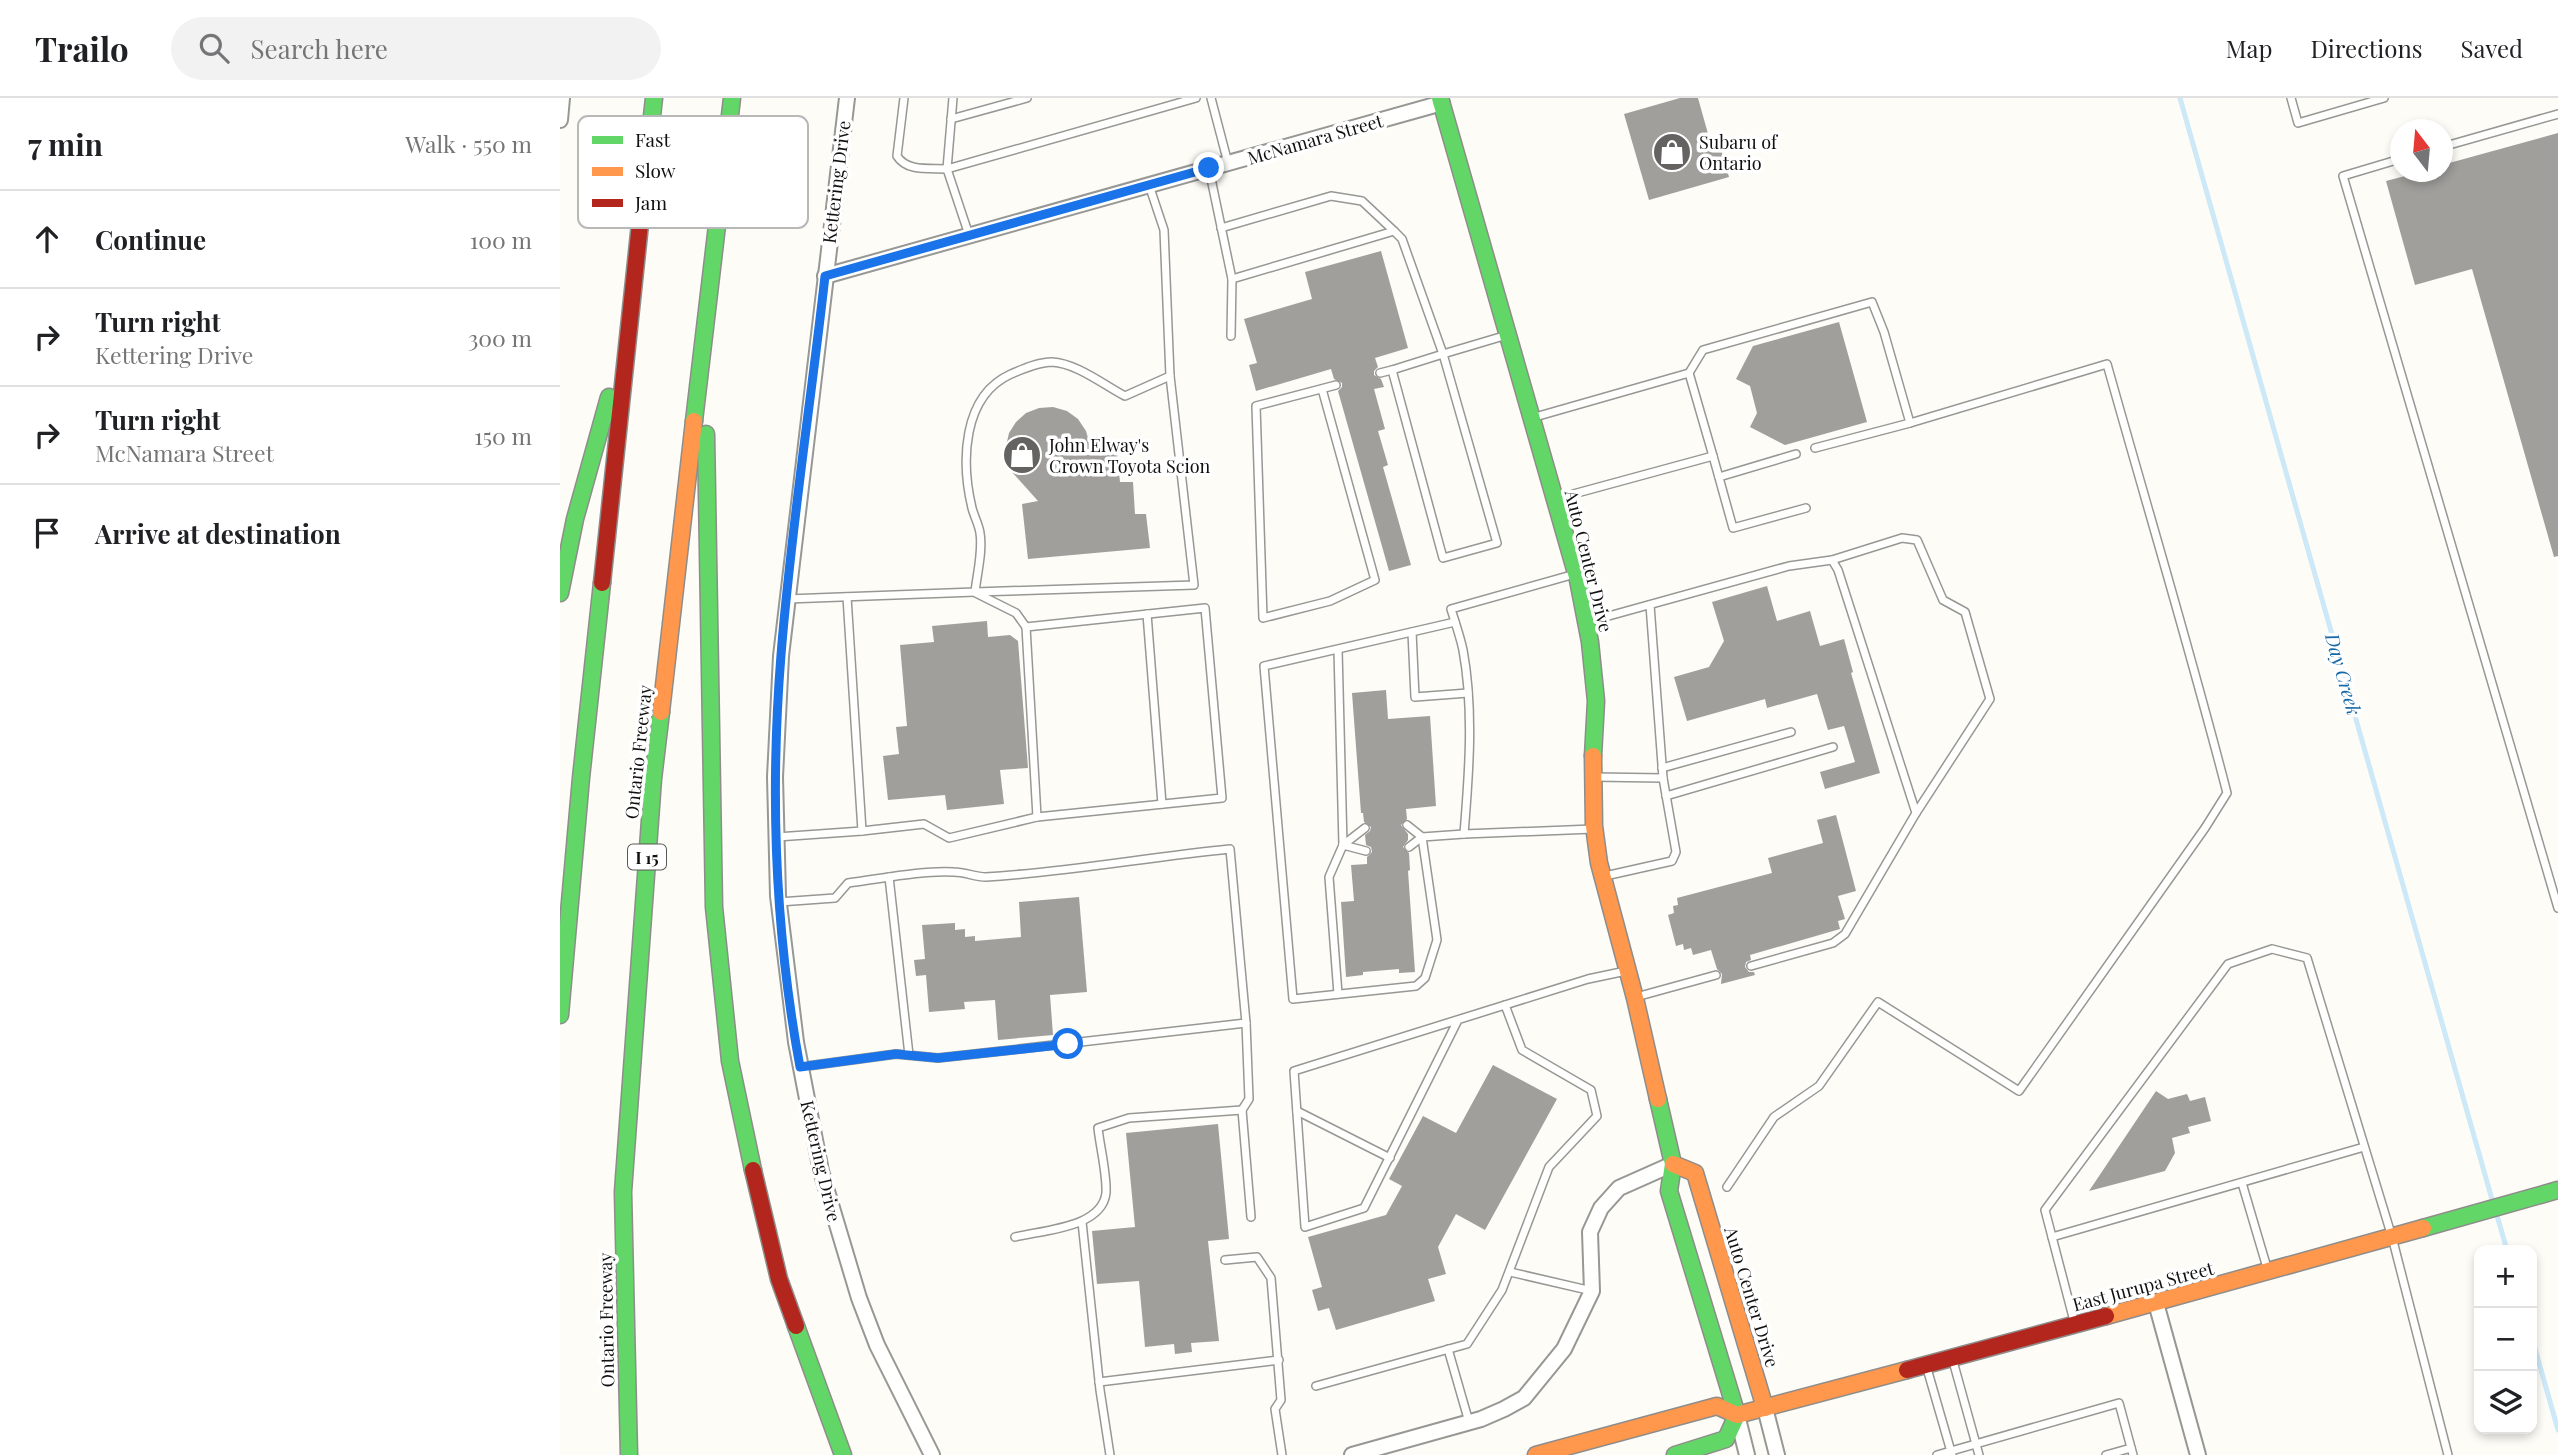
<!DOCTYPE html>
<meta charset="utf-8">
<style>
body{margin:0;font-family:"Playfair Display",serif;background:#f2f2f2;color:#202124}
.controls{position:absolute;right:21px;bottom:21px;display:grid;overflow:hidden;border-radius:14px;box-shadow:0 4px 10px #0003}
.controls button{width:63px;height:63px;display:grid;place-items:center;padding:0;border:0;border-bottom:2px solid #e0e0e0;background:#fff;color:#202124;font:35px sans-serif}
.compass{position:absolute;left:1830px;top:21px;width:63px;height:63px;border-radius:50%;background:#fff;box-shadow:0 4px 10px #0003;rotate:344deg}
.stop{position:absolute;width:21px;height:21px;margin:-16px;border:5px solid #1a73e8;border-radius:50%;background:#fff}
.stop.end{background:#1a73e8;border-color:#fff;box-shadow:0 2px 7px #0008}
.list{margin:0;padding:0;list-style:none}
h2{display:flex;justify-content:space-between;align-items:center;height:91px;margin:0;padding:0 28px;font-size:30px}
h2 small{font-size:23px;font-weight:400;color:#757577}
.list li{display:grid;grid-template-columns:46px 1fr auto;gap:21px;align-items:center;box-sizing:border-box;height:98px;padding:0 28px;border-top:2px solid #e0e0e0}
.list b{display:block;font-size:26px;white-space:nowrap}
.list p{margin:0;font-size:23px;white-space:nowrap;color:#757577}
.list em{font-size:23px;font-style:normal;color:#757577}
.icon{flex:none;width:38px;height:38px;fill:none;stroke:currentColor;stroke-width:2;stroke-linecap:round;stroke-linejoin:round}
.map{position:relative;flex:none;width:1998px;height:1357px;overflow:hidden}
header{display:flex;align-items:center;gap:42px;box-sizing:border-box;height:98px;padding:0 35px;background:#fff;border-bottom:2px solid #e0e0e0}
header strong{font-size:33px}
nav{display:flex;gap:38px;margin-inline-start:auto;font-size:24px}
.search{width:490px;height:63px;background:#f2f2f2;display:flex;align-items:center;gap:18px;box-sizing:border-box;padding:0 24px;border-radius:38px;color:#757577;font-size:26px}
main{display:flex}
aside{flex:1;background:#fff}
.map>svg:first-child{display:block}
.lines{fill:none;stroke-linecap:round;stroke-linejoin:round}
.stream{stroke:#cde8f7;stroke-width:5}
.building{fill:#a19f9c}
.lane-casing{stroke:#979795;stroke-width:10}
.street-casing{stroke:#979795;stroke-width:18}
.fast-casing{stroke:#8e8d8b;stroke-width:19}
.slow-casing{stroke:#8e8d8b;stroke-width:19}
.jam-casing{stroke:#8e8d8b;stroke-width:19}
.lane{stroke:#fffffe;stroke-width:7}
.street{stroke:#fffffe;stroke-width:14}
.fast{stroke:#63d668;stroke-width:16}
.slow{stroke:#ff974d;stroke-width:16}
.jam{stroke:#b3261e;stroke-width:16}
.route{stroke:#1a73e8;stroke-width:9}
.labels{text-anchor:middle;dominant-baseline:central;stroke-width:7;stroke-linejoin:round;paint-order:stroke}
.shield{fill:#fff;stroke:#585858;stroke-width:2}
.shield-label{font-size:16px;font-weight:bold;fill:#111}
.street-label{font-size:18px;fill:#111;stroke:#fff}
.poi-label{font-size:18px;fill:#111;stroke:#fff;text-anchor:start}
.water-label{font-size:19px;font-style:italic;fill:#1768a6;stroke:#fff}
.key{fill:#fff;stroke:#b8b8b8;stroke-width:2}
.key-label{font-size:19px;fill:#111}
</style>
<header>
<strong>Trailo</strong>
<div class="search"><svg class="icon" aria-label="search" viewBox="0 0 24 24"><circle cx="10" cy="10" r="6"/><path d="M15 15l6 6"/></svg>Search here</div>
<nav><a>Map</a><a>Directions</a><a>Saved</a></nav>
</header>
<main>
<aside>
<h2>7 min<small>Walk · 550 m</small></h2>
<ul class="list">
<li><svg class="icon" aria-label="ahead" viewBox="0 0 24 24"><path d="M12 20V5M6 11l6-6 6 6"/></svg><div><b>Continue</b></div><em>100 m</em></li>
<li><svg class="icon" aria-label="right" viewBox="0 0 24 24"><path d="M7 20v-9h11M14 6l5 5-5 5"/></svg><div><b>Turn right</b><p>Kettering Drive</p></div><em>300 m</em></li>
<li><svg class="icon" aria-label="right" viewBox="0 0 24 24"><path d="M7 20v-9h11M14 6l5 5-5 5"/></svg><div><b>Turn right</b><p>McNamara Street</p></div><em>150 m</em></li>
<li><svg class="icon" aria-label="arrive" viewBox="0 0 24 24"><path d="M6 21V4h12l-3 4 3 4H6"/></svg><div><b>Arrive at destination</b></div></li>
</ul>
</aside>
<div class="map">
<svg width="1998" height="1357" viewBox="0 0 1998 1357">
<rect width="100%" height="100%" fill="#fdfcf7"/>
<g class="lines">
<g class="stream">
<path d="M 1620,0 L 1933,1105"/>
<path d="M 1936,1114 L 1947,1152"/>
<path d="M 1972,1240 L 1998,1332"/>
</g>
</g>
<g class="building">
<path d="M 1120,0 L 1138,0 L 1152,50 L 1160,48 L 1169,79 L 1089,102 L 1064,16 Z"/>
<path d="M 1998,35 L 1998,458 L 1994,459 L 1912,171 L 1855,187 L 1826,83 L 1860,74 L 1882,74 L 1882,67 Z"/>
<path d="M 821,153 L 848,250 L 815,260 L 818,269 L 814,273 L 814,277 L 821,281 L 824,289 L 814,291 L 825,331 L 818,333 L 828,367 L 823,369 L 851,467 L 829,473 L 778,293 L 782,289 L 782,285 L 774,281 L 771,271 L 696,293 L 689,267 L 697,265 L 684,221 L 752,201 L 745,174 Z"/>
<path d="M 1279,224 L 1307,324 L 1225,347 L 1190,329 L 1197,315 L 1190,288 L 1176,281 L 1193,248 Z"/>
<path d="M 493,309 L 507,313 L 518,321 L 526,333 L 530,347 L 556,346 L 560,384 L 573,384 L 575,416 L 586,416 L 590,450 L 468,461 L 462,406 L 478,403 L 452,374 L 447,361 L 446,348 L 449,335 L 456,324 L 466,315 L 479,310 Z"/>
<path d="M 1207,488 L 1217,523 L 1250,513 L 1260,548 L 1284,541 L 1293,574 L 1291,575 L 1320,675 L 1265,691 L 1260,674 L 1295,664 L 1284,628 L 1268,632 L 1257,596 L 1207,610 L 1205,601 L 1127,623 L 1114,579 L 1149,569 L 1164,543 L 1152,504 Z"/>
<path d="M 427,523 L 428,539 L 450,537 L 458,543 L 468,670 L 440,672 L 444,706 L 387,712 L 385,697 L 328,702 L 323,658 L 339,656 L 336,629 L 347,628 L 340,547 L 374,544 L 372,528 Z"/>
<path d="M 826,592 L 828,621 L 870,618 L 876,708 L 846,711 L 847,721 L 841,727 L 848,736 L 848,742 L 843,749 L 849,755 L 850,772 L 848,773 L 855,874 L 839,875 L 839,871 L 803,874 L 803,877 L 786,879 L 781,804 L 794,803 L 791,767 L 807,766 L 807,759 L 812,754 L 811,749 L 806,747 L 805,737 L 810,733 L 811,729 L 804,724 L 803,715 L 801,715 L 792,595 Z"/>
<path d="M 1276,717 L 1296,793 L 1278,798 L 1285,821 L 1278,823 L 1280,831 L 1190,857 L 1191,862 L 1186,864 L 1185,869 L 1189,874 L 1194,874 L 1195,877 L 1161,886 L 1162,876 L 1157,871 L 1151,852 L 1133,857 L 1131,850 L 1124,852 L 1123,846 L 1116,848 L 1108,817 L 1114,815 L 1113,808 L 1118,807 L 1117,800 L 1212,775 L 1208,760 L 1263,745 L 1257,722 Z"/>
<path d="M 519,799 L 527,894 L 490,897 L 493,937 L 438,942 L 435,902 L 404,904 L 405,911 L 369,914 L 366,877 L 356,878 L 354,862 L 365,861 L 362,827 L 395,825 L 395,832 L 405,831 L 405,839 L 415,838 L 415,843 L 461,839 L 459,804 Z"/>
<path d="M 933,967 L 997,1001 L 925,1132 L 896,1116 L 878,1149 L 886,1176 L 868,1181 L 875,1203 L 776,1232 L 769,1210 L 758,1213 L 752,1192 L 762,1189 L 748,1139 L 826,1117 L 842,1088 L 829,1081 L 863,1018 L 896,1035 Z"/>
<path d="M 1596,993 L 1608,1001 L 1627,996 L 1630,1003 L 1645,999 L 1651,1023 L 1628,1029 L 1630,1035 L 1612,1040 L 1615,1055 L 1605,1073 L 1529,1093 Z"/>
<path d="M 658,1026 L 669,1141 L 648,1143 L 659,1243 L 631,1245 L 632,1254 L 615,1256 L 614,1246 L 585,1249 L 579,1183 L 537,1186 L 532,1133 L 575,1129 L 566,1035 Z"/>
</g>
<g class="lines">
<defs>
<g id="lane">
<path d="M 344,0 L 337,58 C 347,74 369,70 387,71 L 636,0"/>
<path d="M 393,0 L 387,71 L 409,137"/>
<path d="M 651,0 L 668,65"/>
<path d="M 1731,0 L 1738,25 L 1824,0"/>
<path d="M 391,21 L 467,0"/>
<path d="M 1882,49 L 1998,16"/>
<path d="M 1840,61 L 1783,78 L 1998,810"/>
<path d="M 649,71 L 672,181 L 834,133 L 842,141 L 883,256 L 947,237"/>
<path d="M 661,130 L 771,98 L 802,103 L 834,133"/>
<path d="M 671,238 L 672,181"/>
<path d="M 883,256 L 937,445 L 883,460 L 832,272 Z"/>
<path d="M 820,275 L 832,272"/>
<path d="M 1129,275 L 1143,252 L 1312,204 L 1324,234 L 1350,325 L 1255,350"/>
<path d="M 762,291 L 815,482 L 770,503 L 703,520 L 696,308 L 776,287"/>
<path d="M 975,319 L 1129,275 L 1153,358 L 995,401"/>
<path d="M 1153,358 L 1173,430 L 1246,410"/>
<path d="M 1159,379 L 1236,356"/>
<path d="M 1272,462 L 1342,440 L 1357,442 L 1383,502 L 1405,514 L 1430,601 L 1356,715"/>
<path d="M 1015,476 L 891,511 C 895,524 900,538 903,552 C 914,612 909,675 904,736 L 1033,731"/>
<path d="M 415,494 L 634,487 L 610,278"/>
<path d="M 416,495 L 456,515 L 466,529 L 477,719"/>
<path d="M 227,501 L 415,494 C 417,476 423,453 420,435 C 419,427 414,418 412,410 C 401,364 402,298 451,276 C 463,271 478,264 492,264 C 516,265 544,287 565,298 L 610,278 L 604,132 L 589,87"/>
<path d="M 587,516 L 602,706"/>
<path d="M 895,524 L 704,568 L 733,901 L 856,888 L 865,880 L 877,842 L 862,739 L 904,736"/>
<path d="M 1027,524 L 1229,468 L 1272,462 L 1278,472 L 1356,715 L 1285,836 L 1273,845 L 1191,868"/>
<path d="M 852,534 L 855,599 L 908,595"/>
<path d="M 1102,670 L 1231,634"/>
<path d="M 1034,679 L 1103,680"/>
<path d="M 1106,698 L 1273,649"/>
<path d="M 847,727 L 862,739 L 849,749"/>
<path d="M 302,733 L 364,726 L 389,740 L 477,719 L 662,700 L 645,510 L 466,529"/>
<path d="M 217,739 L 302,733 L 287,499"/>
<path d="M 783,747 L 805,730"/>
<path d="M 783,747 L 806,753"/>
<path d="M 1045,778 L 1112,763 L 1116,754 L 1103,680 L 1090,507"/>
<path d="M 329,779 L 349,957"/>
<path d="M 219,804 L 275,800 L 288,785 C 320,781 362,772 394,774 C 405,774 415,779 426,779 C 508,774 588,759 670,751 L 686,925 L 689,1001 L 682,1012 L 691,1119"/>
<path d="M 778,896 L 769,779 L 783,747 L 778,552"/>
<path d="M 1076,899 L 1156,877"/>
<path d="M 898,922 L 804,1110 L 745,1129 L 734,973 L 945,907"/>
<path d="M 240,969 L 336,956 L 378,960 L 442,953 L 686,925"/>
<path d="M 737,1013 L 830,1060"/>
<path d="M 1682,1085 L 1708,1173"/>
<path d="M 1167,1089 L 1214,1019 L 1259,988 L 1318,904 L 1459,993 L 1645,730 L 1667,695 C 1630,551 1587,409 1547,266 L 1350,325"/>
<path d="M 522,1124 L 540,1292 L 550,1357"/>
<path d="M 455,1139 C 483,1132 542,1130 546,1095 C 547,1076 540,1049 538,1030 L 569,1020 L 682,1012"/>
<path d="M 1492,1139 L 1804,1049"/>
<path d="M 665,1162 L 697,1159 L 711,1180 L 721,1302 L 715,1311 L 722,1357"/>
<path d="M 950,1174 L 1032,1193"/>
<path d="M 1514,1223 L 1485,1112 L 1668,866 L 1712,851 L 1747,860 L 1832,1139 L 1888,1357"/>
<path d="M 888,1251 L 909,1324"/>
<path d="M 1393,1263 L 1419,1357"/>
<path d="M 1366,1267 L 1392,1357"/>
<path d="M 539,1284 L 719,1262"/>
<path d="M 756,1288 L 907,1246 L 942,1192 L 989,1069 L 1037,1018 L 1031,992 L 962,952 L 945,907 L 1028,881 L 1066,873"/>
<path d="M 1377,1357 L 1559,1305 L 1573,1357"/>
<path d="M 1546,1357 L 1571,1350"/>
</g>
<g id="street">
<path d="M 287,0 L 221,558 L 215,679 L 218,798 L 236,944 L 261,1073 L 299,1200 L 317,1247 L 372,1357"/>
<path d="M 0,22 L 2,0"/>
<path d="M 265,178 L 882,5"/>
<path d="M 1596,1205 L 1638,1357"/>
<path d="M 1205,1310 L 1217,1357"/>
<path d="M 1177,1317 L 1187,1357"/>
<path d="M 792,1357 L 921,1321 L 944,1311 L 964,1300 L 1004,1251 L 1032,1193 L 1030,1134 L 1041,1110 L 1059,1090 L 1113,1066"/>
</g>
<g id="fast">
<path d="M 880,0 L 1018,482 L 1030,544 L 1036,603 L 1033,658"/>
<path d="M 80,126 L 94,0"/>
<path d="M 134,323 L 172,0"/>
<path d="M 146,336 L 154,809 L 170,963 L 193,1072"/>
<path d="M 0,495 L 15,421 L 49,299"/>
<path d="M 0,917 L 21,680 L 42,485"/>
<path d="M 1098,1001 L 1113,1066 L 1109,1093 L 1177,1317"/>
<path d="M 1863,1130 L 1998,1092"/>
<path d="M 236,1228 L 283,1357"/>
<path d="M 69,1357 L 63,1094 L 93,681 L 101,614"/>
<path d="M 1115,1357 L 1166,1341 L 1177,1317"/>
</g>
<g id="slow">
<path d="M 101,614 L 134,323"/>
<path d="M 1033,658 L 1034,728 L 1039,765 L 1075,900 L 1098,1001"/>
<path d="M 1113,1066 L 1135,1075 L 1205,1310"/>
<path d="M 1546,1218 L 1863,1130"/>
<path d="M 976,1357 L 1157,1308 L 1177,1317 L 1347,1272"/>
</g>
<g id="jam">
<path d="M 42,485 L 80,126"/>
<path d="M 193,1072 L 219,1181 L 236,1228"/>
<path d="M 1347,1272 L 1546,1218"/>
</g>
</defs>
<use href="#lane" class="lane-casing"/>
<use href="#street" class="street-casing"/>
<use href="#fast" class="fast-casing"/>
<use href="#slow" class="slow-casing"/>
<use href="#jam" class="jam-casing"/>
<use href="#lane" class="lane"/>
<use href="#street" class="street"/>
<use href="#fast" class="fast"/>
<use href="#slow" class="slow"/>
<use href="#jam" class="jam"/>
</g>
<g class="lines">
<path class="route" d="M 508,946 L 378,960 L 336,956 L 240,969 C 215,834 210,694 221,557 C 231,430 251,304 265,178 L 649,70"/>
</g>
<defs>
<symbol id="shop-disc" viewBox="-11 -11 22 22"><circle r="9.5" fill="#646362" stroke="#fff"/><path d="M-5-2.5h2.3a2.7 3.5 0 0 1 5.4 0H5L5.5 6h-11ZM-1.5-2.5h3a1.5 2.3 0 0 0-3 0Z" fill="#fff"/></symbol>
</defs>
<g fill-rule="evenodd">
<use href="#shop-disc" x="1090" y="32" width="44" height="44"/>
<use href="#shop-disc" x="440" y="335" width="44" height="44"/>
</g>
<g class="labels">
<rect class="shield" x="68" y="746.5" width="38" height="25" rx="5"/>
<g class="shield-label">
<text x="87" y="759">I 15</text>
</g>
<g class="street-label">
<text transform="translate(755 41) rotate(-16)">McNamara Street</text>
<text transform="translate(276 84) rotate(-83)">Kettering Drive</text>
<text transform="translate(1029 463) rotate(76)">Auto Center Drive</text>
<text transform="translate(78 654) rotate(-84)">Ontario Freeway</text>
<text transform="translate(261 1063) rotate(77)">Kettering Drive</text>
<text transform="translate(1583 1188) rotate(-15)">East Jurupa Street</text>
<text transform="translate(1192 1199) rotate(73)">Auto Center Drive</text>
<text transform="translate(46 1222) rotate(-91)">Ontario Freeway</text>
</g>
<g class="poi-label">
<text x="1139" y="44">Subaru of<tspan x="1139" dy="21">Ontario</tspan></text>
<text x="489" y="347">John Elway's<tspan x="489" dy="21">Crown Toyota Scion</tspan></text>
</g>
<g class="water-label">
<text transform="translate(1784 576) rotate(74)">Day Creek</text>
</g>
</g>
<rect x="18" y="18" width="230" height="112" rx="10" class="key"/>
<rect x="32" y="38" width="31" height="8" fill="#63d668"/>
<rect x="32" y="69" width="31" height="9" fill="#ff974d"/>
<rect x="32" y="101" width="31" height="8" fill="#b3261e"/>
<g class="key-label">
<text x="75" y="49">Fast</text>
<text x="75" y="80">Slow</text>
<text x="75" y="112">Jam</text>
</g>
</svg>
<div class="controls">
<button>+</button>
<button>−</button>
<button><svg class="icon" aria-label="layers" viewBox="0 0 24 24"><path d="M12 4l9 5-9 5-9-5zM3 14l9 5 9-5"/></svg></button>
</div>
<svg class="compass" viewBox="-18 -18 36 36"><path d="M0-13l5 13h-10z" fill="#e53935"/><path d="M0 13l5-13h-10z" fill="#757577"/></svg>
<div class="stop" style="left:508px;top:946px"></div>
<div class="stop end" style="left:649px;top:70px"></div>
</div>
</main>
